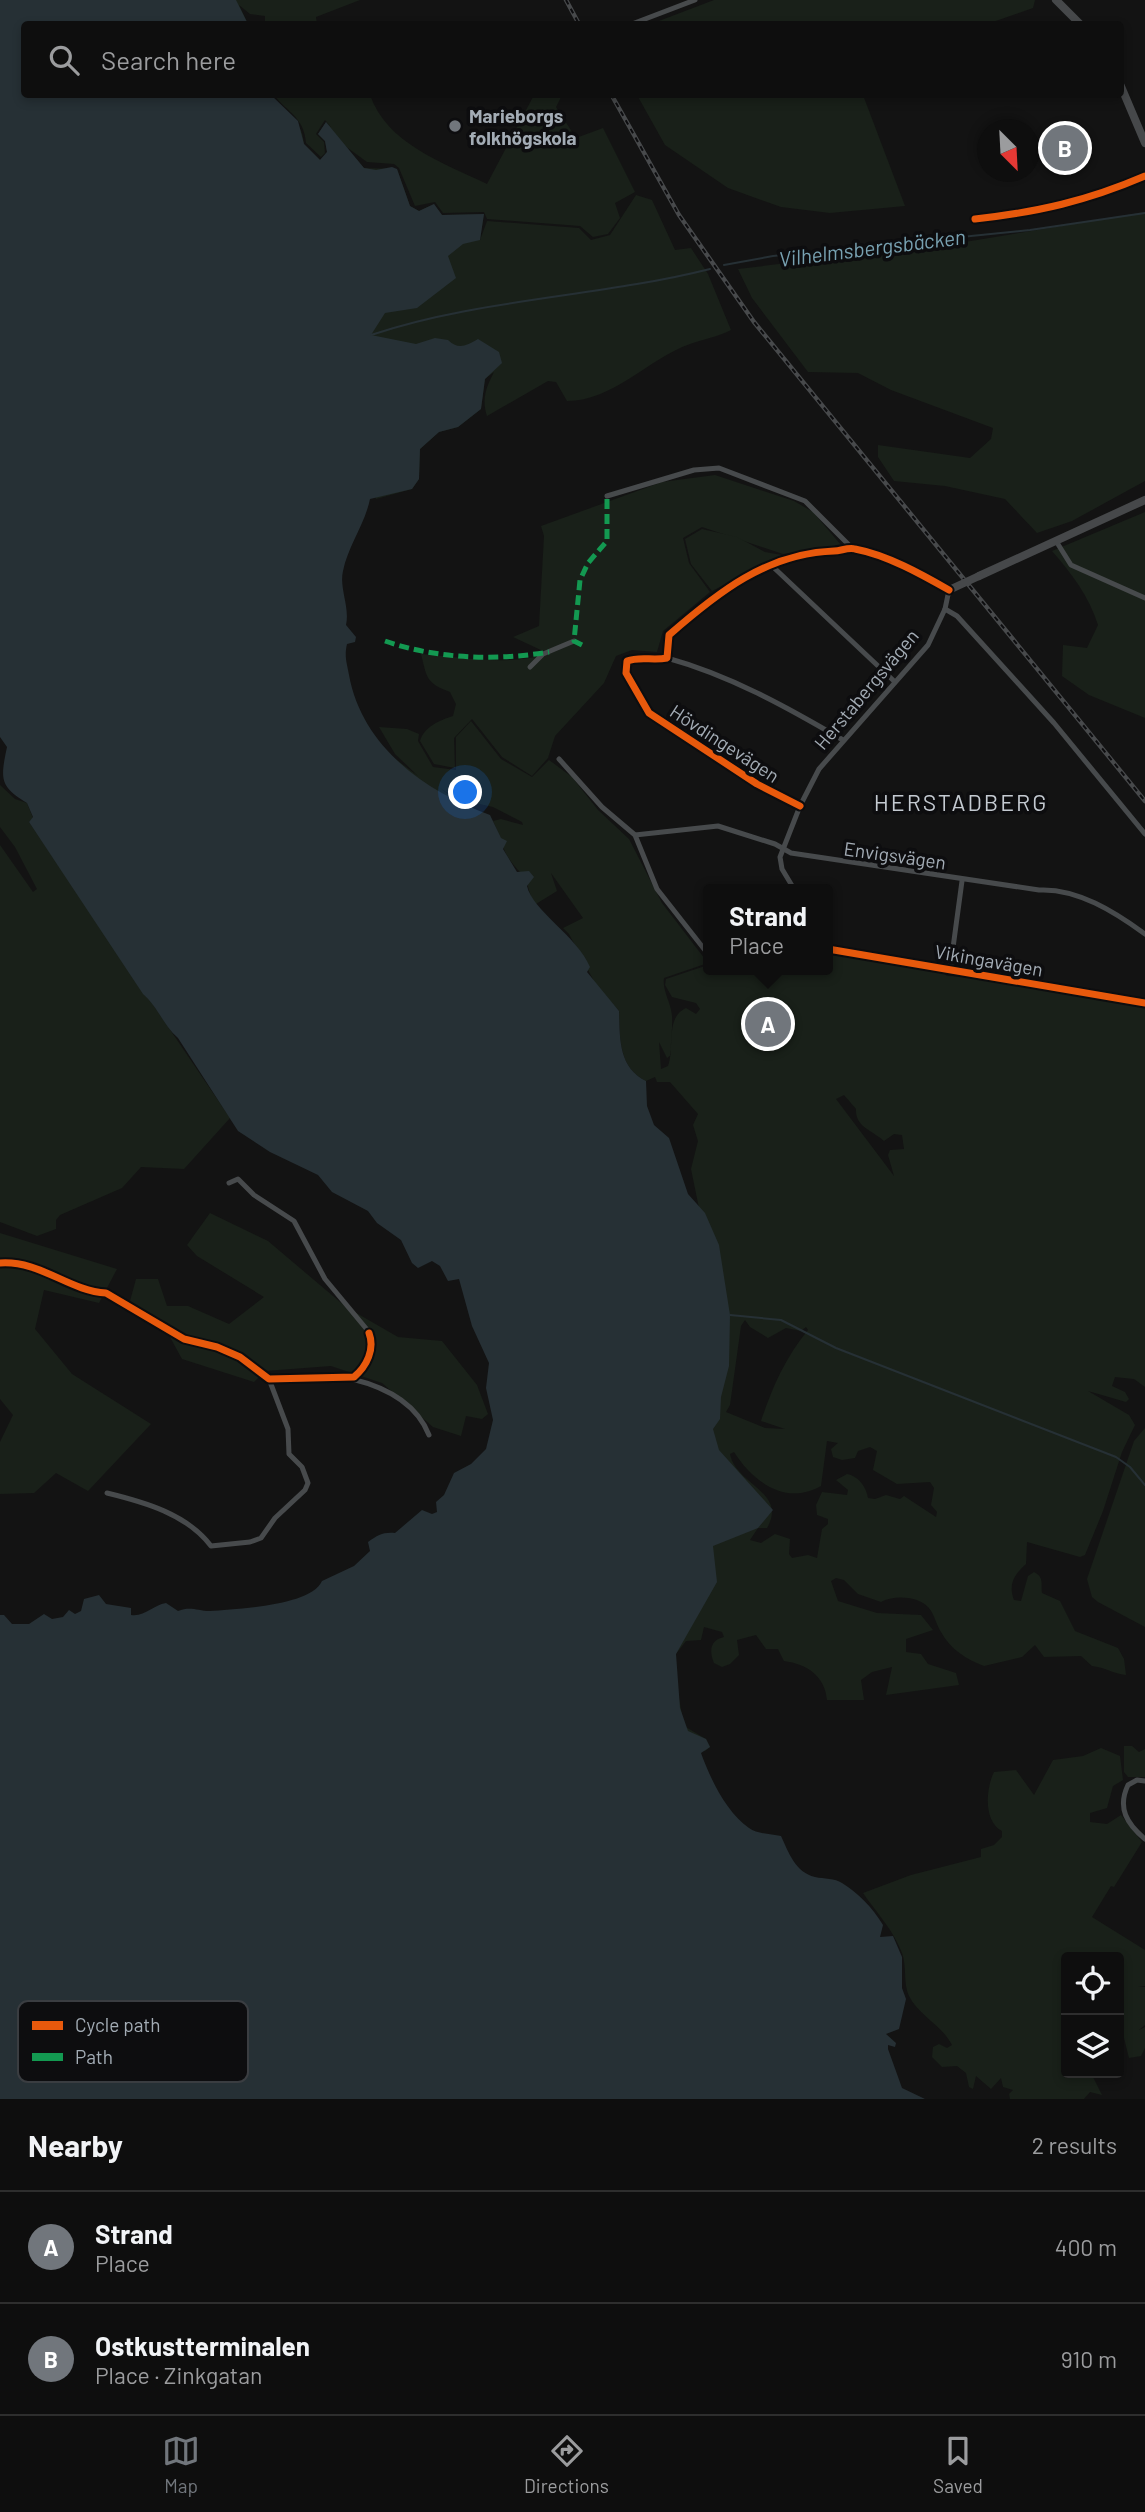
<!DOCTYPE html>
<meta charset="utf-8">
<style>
body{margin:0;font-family:Barlow,sans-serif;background:#171717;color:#f1f3f6}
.controls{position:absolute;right:21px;bottom:21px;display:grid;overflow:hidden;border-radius:7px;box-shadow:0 4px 10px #0003}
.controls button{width:63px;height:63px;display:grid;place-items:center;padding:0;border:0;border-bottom:2px solid #2e2e2e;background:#0e0e0e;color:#f1f3f6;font:35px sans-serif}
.compass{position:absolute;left:977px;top:119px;width:63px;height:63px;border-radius:50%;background:#0e0e0e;box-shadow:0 4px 10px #0003;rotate:156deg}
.you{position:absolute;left:466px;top:793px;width:24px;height:24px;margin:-18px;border:5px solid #fff;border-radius:50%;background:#1a73e8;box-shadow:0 0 0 10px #1a73e833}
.badge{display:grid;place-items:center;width:46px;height:46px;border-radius:50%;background:#71767c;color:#fff;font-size:23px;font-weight:700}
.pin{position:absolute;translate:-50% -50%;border:4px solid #fff;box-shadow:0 2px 7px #0006}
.popup{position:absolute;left:703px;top:884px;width:130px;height:91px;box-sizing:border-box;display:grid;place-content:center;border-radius:7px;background:#0e0e0e;filter:drop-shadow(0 2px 5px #0005);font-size:23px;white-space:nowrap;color:#9b9c9e}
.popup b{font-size:26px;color:#f1f3f6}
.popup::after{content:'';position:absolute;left:50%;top:100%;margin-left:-14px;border:14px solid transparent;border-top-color:#0e0e0e}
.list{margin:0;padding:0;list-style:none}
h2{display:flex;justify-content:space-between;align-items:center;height:91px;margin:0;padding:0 28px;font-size:30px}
h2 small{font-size:23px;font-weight:400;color:#9b9c9e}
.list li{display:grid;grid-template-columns:46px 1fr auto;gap:21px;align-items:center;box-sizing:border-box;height:112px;padding:0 28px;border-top:2px solid #2e2e2e}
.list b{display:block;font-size:26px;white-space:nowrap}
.list p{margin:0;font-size:23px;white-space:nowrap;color:#9b9c9e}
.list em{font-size:23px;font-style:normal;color:#9b9c9e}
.icon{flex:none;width:38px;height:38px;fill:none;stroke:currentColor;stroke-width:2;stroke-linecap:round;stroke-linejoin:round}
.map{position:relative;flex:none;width:1145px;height:2099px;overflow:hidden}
.search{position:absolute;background:#0e0e0e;box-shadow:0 4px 10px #0003;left:21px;right:21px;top:21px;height:77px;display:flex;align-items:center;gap:18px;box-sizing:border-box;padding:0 24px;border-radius:7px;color:#9b9c9e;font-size:26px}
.sheet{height:315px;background:#0e0e0e}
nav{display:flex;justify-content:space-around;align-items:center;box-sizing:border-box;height:98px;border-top:2px solid #2e2e2e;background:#0e0e0e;font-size:19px;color:#9b9c9e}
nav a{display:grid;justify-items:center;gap:4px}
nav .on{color:#71767c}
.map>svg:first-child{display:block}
.green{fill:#192019;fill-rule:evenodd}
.water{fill:#263035}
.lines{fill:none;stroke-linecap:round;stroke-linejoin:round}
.stream{stroke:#263035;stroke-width:2}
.street{stroke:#474a4c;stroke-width:5}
.secondary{stroke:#46484a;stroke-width:8}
.rail-casing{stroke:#47494b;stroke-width:4.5}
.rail{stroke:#0d0d0f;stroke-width:2;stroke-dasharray:5;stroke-linecap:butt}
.secondary-bridge{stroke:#46484a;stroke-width:8}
.quiet{stroke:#139951;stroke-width:5;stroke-dasharray:10 5;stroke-linecap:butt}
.cycleway-casing{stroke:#0d0d0f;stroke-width:11}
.cycleway{stroke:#e8590c;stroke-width:7}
.poi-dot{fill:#71767c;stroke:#0d0d0f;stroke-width:2.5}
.labels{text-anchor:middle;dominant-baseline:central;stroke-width:7;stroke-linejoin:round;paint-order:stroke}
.poi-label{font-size:19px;font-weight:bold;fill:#a3acb5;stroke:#0d0d0f;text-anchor:start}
.street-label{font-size:19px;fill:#a3acb5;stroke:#0d0d0f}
.water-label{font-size:21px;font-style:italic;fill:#78a1b1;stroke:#0d0d0f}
.quarter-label{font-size:23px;letter-spacing:2px;fill:#c4cad1;stroke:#0d0d0f}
.key{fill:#0d0d0f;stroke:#3a3d41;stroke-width:2}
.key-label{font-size:19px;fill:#a3acb5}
</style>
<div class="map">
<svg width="1145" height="2099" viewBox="0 0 1145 2099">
<rect width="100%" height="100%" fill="#131313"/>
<g class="green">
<path d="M 223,0 L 360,0 L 316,17 L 317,24 L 256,24 L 265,21 L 265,16 L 250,14 L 239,5 L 248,24 Z"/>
<path d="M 714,0 L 1035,0 L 1033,8 L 987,24 L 651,24 Z"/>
<path d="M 261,95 L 271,95 C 285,114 302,118 304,144 L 320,160 L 327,152 L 325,141 L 318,134 L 326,122 L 331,127 L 325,120 L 316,134 L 324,142 L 325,153 L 321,157 L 306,143 C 304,117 288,113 274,95 L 370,95 C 387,144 444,163 487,184 L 534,95 L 562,95 L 556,107 L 576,138 L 603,128 L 635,192 L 615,203 L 620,218 L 608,234 L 593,237 L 580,226 L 487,219 L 484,212 L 443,213 L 435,202 L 415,206 L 399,168 L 394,164 L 367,162 L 345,146 L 364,168 L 397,169 L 410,206 L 419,211 L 434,204 L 442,215 L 484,214 L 480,240 L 487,221 L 579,228 L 591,240 L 610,235 L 636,195 L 652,200 L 675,250 L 691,248 L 708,274 L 731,330 C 717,337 704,339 690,344 C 648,359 613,401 567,401 L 556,382 L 548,381 L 487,416 C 481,398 487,386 494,372 L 485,379 L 481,409 L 458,427 L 439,432 L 420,449 L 419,479 L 412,489 L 376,499 Z"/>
<path d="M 637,95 L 863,95 L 905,206 L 830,213 L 781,207 L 728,188 L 665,145 Z"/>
<path d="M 1145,212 L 1145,481 L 1072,521 L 1037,533 L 1005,499 L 945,486 L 894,481 L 878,457 L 878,445 L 970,458 L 991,439 L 993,428 L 891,390 L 858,373 L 808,372 L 752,298 L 738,269 L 971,241 Z"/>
<path d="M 715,475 L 794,501 L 813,512 L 841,545 L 783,554 L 702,527 L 683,538 L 689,563 L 710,592 L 663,631 L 657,652 L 632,650 L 616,656 L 604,683 L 555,736 L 548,758 L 532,776 L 502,757 L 472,719 L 454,738 L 455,768 L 434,764 L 420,741 C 424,727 440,720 453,716 L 456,704 L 450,692 C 426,683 427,678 421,654 C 471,658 533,671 577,640 L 543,651 L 513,637 L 539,626 L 544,536 L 541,526 L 662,482 Z"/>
<path d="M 1145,512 L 1145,718 L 1089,695 L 1062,676 L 1063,645 L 1087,648 L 1098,625 C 1089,596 1072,574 1052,551 Z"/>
<path d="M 702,529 L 737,537 L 765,552 L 782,555 L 712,591 L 691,564 L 685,539 Z"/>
<path d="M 471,721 L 501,759 L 532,777 L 549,760 L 572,777 L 598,810 L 629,839 L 662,903 L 708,963 L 664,978 C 662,991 671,1002 672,1016 C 673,1029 670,1042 671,1055 L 667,1058 L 659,1042 L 661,1069 L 668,1066 C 675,1048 665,1017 686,1008 L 696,1014 L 700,1009 L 696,1003 L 672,997 L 665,985 L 666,979 L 708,965 L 708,970 L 828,970 L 828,951 L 940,970 L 947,976 L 973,977 L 1145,1006 L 1145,1387 L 1134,1379 L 1115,1377 L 1112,1386 L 1125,1392 L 1129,1399 L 1126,1402 L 1088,1391 L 1129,1415 L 1135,1425 L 1122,1452 L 1103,1511 L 1085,1555 L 1080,1557 L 1027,1542 L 1026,1564 C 1014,1575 1008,1584 1014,1600 L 1021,1601 L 1028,1576 L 1034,1572 C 1044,1577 1041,1583 1042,1593 L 1060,1601 L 1075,1631 L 1118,1648 L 1124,1659 L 1126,1675 C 1113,1674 1105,1667 1092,1666 L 1081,1656 L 1044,1657 L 1035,1645 L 1022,1657 L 984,1666 C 966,1659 950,1649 941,1632 C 936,1624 934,1613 928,1607 C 918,1596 893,1595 881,1602 L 858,1594 L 844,1580 L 836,1578 L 831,1581 L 838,1601 L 877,1613 L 921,1615 L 933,1630 L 906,1639 L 906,1652 L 921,1654 L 928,1664 L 956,1673 L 959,1685 L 886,1695 L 892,1667 L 872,1672 L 861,1680 L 864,1700 L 827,1700 C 825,1676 807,1664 784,1661 L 778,1649 L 766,1649 L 756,1635 L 737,1640 L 739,1655 L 730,1664 L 722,1667 L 714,1663 C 709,1651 710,1640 724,1637 L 722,1632 L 704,1627 L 701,1640 L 686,1641 L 676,1654 L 675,1676 L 684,1726 L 706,1739 L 710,1747 L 705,1751 L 666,1732 L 700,1213 L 691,1169 L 698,1141 L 693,1125 L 698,1114 L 670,1082 L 657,1082 L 655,1077 L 646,1081 C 618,1067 620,1038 619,1011 L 597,987 L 569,934 L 563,928 L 583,918 L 551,873 L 557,891 L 536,904 C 527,895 530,882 522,874 C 501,853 505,847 493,821 L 501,819 L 523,825 L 522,822 L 493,807 L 457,799 L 440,788 L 462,805 L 480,811 L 401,797 L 368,729 L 389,754 L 418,776 L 395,754 L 379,727 L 407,729 L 419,734 L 418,741 L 433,767 L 456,770 L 456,737 ZM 844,1095 L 856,1109 C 855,1127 872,1130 884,1141 L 894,1134 L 902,1135 L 904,1149 L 890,1150 L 888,1155 L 894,1176 L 836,1099 ZM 745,1320 L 750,1327 L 768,1338 L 786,1328 L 801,1331 L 806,1327 L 808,1330 C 785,1358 772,1388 761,1421 L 785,1429 L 765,1428 L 726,1412 L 730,1405 L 741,1326 ZM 827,1441 L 838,1443 L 831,1449 L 833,1457 L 842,1460 L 855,1458 L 858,1451 L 870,1447 L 877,1451 L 873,1470 L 897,1484 L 930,1482 L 934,1488 L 931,1505 L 937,1512 L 936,1517 L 904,1496 L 900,1499 L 886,1495 L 875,1499 L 868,1498 C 866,1486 858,1476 847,1474 L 836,1480 L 848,1490 L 847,1495 L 822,1492 L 816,1505 L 817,1515 L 828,1519 L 828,1524 L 822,1529 L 817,1558 L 808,1555 L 792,1558 L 789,1554 L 790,1539 L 775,1534 L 761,1543 L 750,1540 L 758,1528 L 767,1528 C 788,1492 736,1485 730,1454 L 734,1452 C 753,1482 786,1506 821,1486 Z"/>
<path d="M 0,785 L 15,799 L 27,803 L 33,818 L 29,822 L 230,1118 L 184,1169 L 141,1167 L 122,1188 L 60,1215 L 56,1220 L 56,1229 L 37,1236 L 0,1222 L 0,845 L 33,892 L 37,889 L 15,847 L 0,827 Z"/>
<path d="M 210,1213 L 268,1241 L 346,1307 L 398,1337 L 442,1341 L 477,1385 L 488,1414 L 482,1419 L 466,1416 L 461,1436 L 433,1427 L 382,1383 L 331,1366 L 265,1371 L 254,1382 L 182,1359 L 165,1328 L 130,1301 L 136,1279 L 158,1279 L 167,1306 L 188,1306 L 229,1324 L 264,1297 L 197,1256 L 187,1245 Z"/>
<path d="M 0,1233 L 117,1269 L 99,1303 L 44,1290 L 35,1329 L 72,1374 L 151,1424 L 88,1491 L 56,1473 L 34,1493 L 0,1494 L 0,1442 L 13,1415 L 0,1399 Z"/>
<path d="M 1145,1428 L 1145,1627 L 1098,1602 L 1092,1597 L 1087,1579 L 1134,1441 Z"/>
<path d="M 1124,1746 L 1132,1746 L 1139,1752 L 1145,1749 L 1145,1777 L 1128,1777 L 1124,1772 Z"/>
<path d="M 1101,1748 L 1120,1756 L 1123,1780 L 1113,1786 L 1107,1808 L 1090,1813 L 1090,1822 L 1107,1824 L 1121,1815 L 1142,1842 L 1114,1887 L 1111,1886 L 1092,1917 L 1145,1950 L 1145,1986 L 1138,1986 L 1145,1987 L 1145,2025 L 1139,2030 L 1145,2027 L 1145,2048 L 1141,2056 L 1129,2058 L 1124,2038 L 1119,2040 L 1119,1957 L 1066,1957 L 1066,2073 L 1091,2073 L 1102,2095 L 1090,2092 L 1084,2099 L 1010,2099 L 1009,2094 L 1013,2090 L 1003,2087 L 1001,2078 L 991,2089 L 976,2076 L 973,2089 L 969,2087 L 966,2073 L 957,2066 L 942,2067 L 932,2057 L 933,2047 L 939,2044 L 947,2048 L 952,2045 C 942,2025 919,2016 909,1996 C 903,1983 907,1966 902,1953 C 894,1931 876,1912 863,1893 L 911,1875 L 981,1857 L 981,1849 L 994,1845 L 1002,1837 L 1002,1831 C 983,1821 986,1788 994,1772 L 1016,1770 L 1034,1795 L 1053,1760 L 1083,1756 Z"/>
</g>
<path class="water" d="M 0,0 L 236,0 L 248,24 L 24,24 L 24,94 L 271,95 L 298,121 L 304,144 L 320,160 L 327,152 L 325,141 L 318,134 L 326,122 L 364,168 L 376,170 L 392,167 L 397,169 L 410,206 L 419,211 L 434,204 L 442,215 L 484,214 L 480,240 L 463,244 L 448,256 L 456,278 L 417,308 L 385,313 L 371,335 L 416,344 L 435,338 L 448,340 C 458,350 466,346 478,339 L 499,352 L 502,363 L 485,379 L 481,409 L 458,427 L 439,432 L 420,449 L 419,479 L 412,489 L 370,499 C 365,524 348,546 343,571 C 339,588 350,607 346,625 L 356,637 L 355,642 L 347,644 C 344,657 347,663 349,675 C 362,747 426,792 490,815 L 501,838 L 507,841 L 503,849 L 517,872 L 529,871 L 534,877 L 527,886 C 532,910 577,936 590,967 L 587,972 L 619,1011 C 620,1038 618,1067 646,1081 L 647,1106 L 654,1125 L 669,1138 L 688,1194 L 705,1213 L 719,1245 L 730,1315 L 729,1366 L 721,1397 L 720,1419 L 713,1429 L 719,1450 L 773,1510 L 758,1528 L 713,1546 L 717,1582 L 676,1654 L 680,1708 L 688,1731 L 706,1739 L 710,1747 L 701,1753 C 710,1778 726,1812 749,1828 C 757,1834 771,1834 781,1836 C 789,1853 795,1872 815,1877 C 824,1879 835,1878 842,1883 C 857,1892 873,1908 883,1925 L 880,1937 L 893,1936 L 902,1957 L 902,1988 L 906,1999 L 899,2029 L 886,2034 L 896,2043 L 895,2047 L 888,2045 L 888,2049 L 902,2088 L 925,2099 L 0,2099 L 0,1615 L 4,1615 L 12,1624 L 29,1624 L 44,1614 L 52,1619 L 63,1617 L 69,1610 L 75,1614 L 81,1611 L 84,1599 L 99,1595 L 106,1604 L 131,1608 L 131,1615 C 145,1617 153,1605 166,1603 L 178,1611 C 191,1606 197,1611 210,1611 C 236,1609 311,1606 322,1581 L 354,1566 L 370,1551 L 368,1542 C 378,1535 383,1532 395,1533 L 422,1510 L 432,1514 L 437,1512 L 436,1502 L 444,1495 L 454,1473 L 471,1464 L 486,1449 L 493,1420 L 486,1388 L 489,1363 L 472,1326 L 459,1279 L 448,1281 L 440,1266 L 432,1261 L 418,1268 L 412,1263 L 401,1240 L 377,1223 L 368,1211 L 332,1192 L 318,1175 L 270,1152 L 238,1131 L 178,1038 C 163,1025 158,1007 143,994 L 29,822 L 33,817 L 27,803 C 0,786 0,780 7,747 L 0,737 Z"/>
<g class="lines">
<g class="stream">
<path d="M 724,265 L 773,256 L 1030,230 L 1145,213"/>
<path d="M 371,335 C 477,299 599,297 710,269"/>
<path d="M 730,1315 L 781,1320 L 836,1348 L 1116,1457 L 1130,1467 L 1145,1485"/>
</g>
<g class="street">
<path d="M 632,24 L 695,0"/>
<path d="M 975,219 C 1038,212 1087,201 1145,176"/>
<path d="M 607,496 L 694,470 L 719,468 L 805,501 L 852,548"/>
<path d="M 1056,541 L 1071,565 L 1145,598"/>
<path d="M 770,564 L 895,682"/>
<path d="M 945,609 L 957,616 L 1054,723 L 1145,834"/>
<path d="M 667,658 C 729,675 787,707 843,740"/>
<path d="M 530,667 L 543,654 L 574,641"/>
<path d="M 559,759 L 602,807 L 635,835 L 657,889 L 708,954"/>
<path d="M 635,835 L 718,826 L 775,844 L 791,853 L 1039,890 C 1077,888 1115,912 1145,934"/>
<path d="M 794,889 L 782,869 L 780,857 L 800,806 L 819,769 L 928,645 L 945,609 L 949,590 C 921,574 887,555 855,549 C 848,547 841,551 834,551 C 767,553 717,593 669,635 L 667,658 C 653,661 640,656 627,661 L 626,673 L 649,713 L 757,784 L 800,806"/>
<path d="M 828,949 L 1145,1003"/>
<path d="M 950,970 L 962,881"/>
<path d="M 229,1183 L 238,1179 L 254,1195 L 294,1221 L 325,1279 L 369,1332"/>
<path d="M 0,1263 C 40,1260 69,1291 106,1293 L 184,1339 L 217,1347 L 240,1357 L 269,1379 L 354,1377 C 367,1366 375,1349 369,1333"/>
<path d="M 352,1379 C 385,1387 416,1402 429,1435"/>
<path d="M 107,1493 C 144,1502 187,1514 211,1546 L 250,1542 L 261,1538 L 275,1518 L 305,1490 L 308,1483 L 302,1467 L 289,1454 L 288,1429 L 269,1379"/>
<path d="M 1145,1781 L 1137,1780 L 1128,1785 C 1117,1808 1127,1824 1145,1839"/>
</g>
<g class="secondary">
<path d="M 1056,0 L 1080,24"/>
<path d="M 1120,84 L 1145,143"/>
<path d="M 979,576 L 1145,500"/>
</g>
<defs>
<g id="rail">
<path d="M 566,0 L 579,24"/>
<path d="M 611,94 L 679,215 L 754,322 L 1145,801"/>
</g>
</defs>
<use href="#rail" class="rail-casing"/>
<use href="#rail" class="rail"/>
<path class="secondary-bridge" d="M 949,590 L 979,576"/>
<g class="quiet">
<path d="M 385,641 C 436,659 496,661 549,652"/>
<path d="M 582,645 L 574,641 L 580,580 L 588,563 L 607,541 L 607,496"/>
</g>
<defs>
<g id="cycleway">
<path d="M 975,219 C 1038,212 1087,201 1145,176"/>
<path d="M 800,806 L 757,784 L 649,713 L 626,673 L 627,661 C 640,656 653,661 667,658 L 669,635 C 717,593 767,553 834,551 C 841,551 848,547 855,549 C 887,555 921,574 949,590"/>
<path d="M 828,949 L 1145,1003"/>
<path d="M 0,1263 C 40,1260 69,1291 106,1293 L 184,1339 L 217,1347 L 240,1357 L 269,1379 L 354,1377 C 367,1366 375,1349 369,1333"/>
</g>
</defs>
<use href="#cycleway" class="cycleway-casing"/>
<use href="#cycleway" class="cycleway"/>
</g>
<circle class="poi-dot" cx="455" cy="126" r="7"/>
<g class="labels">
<g class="poi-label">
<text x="469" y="115">Marieborgs<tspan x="469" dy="22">folkhögskola</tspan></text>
</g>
<g class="street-label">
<text transform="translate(866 689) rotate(-50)">Herstabergsvägen</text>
<text transform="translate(725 743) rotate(33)">Hövdingevägen</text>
<text transform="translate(895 855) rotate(8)">Envigsvägen</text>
<text transform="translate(989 960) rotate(10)">Vikingavägen</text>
</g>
<g class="water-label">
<text transform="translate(872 247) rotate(-7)">Vilhelmsbergsbäcken</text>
</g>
<g class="quarter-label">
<text x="961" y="802">HERSTADBERG</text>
</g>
</g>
<rect x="18" y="2001" width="230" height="81" rx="10" class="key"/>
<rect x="32" y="2021" width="31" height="9" fill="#e8590c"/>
<rect x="32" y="2053" width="31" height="8" fill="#139951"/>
<g class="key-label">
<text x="75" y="2032">Cycle path</text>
<text x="75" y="2064">Path</text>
</g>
</svg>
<div class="controls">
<button><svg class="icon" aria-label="locate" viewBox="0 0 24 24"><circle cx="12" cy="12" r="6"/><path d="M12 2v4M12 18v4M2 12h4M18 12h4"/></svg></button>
<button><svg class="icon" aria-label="layers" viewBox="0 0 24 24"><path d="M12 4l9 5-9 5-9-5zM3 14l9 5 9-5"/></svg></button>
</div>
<svg class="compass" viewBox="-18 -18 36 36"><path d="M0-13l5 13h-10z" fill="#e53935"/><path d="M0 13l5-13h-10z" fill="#9b9c9e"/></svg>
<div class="you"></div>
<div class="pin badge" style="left:768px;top:1024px">A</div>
<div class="popup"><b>Strand</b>Place</div>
<div class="pin badge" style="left:1065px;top:148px">B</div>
<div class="search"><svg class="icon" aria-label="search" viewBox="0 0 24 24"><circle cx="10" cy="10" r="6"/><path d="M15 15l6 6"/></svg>Search here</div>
</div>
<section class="sheet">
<h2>Nearby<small>2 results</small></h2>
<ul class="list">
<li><span class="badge">A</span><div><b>Strand</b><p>Place</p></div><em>400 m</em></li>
<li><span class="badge">B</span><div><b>Ostkustterminalen</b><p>Place · Zinkgatan</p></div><em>910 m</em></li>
</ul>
</section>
<nav>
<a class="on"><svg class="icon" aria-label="map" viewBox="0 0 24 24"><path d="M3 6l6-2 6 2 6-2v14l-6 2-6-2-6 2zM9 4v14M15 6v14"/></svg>Map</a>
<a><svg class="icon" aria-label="directions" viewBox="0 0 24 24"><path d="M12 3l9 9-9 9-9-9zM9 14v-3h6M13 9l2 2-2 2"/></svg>Directions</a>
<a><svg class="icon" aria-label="saved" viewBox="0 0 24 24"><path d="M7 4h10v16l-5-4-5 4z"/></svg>Saved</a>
</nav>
